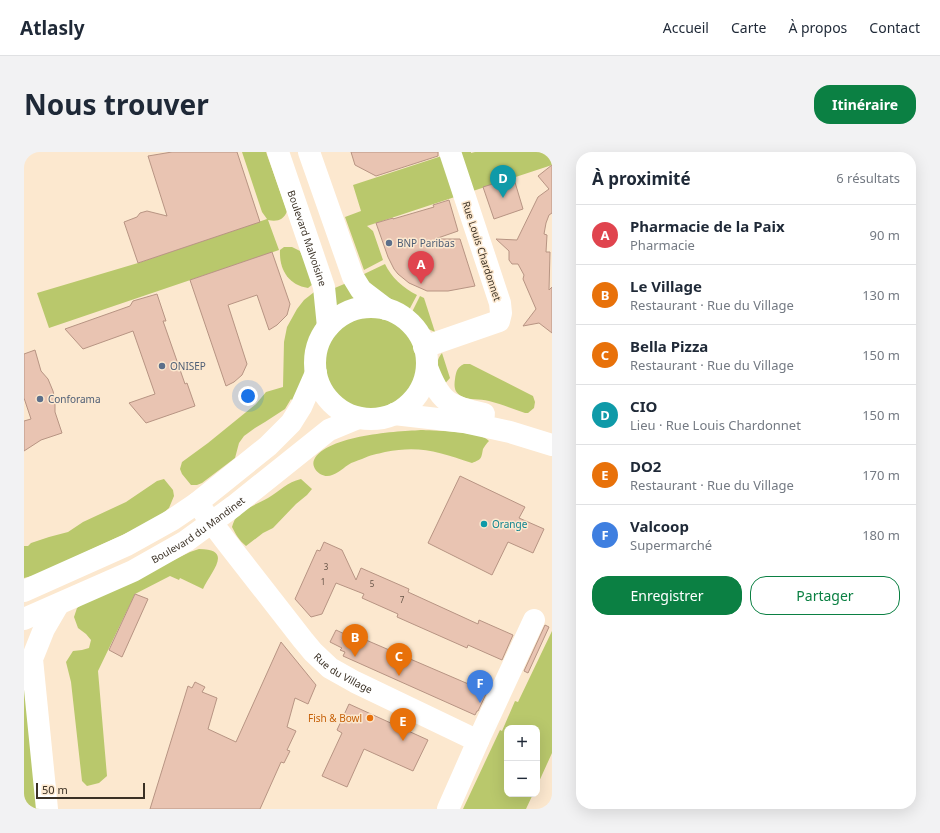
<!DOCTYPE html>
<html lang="fr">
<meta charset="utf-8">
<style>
body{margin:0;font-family:"Noto Sans",sans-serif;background:#f2f2f3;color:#1f2937}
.controls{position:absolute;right:12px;bottom:12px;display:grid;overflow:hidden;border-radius:8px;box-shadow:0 4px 16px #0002}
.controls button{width:36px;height:36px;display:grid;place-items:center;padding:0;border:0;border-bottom:1px solid #e0e1e3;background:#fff;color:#1f2937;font:20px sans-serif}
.scale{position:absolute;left:12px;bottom:10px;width:109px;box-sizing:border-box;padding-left:4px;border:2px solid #3a3024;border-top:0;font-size:11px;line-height:14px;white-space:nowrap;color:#3a3024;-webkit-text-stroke:3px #fce8cf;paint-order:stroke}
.you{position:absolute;left:224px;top:244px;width:14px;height:14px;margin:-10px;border:3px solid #fff;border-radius:50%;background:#1a73e8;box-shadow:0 0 0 6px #1a73e833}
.badge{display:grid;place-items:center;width:26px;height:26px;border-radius:50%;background:#0b8043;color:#fff;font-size:13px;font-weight:700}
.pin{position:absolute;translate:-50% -33px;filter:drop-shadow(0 1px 2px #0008)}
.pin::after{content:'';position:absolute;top:21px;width:14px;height:12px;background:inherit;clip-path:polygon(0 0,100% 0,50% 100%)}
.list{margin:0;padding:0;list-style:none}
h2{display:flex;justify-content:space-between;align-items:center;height:52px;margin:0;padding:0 16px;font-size:17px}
h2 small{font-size:13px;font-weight:400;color:#747a83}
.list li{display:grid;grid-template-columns:26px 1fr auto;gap:12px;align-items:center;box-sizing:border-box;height:60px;padding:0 16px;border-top:1px solid #e0e1e3}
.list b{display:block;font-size:15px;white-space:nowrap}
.list p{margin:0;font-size:13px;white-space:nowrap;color:#747a83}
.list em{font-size:13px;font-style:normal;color:#747a83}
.actions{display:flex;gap:8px;padding:12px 16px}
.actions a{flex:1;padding:9px 0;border:1px solid #0b8043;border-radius:16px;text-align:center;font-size:14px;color:#0b8043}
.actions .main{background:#0b8043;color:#fff}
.map{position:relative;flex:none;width:528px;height:657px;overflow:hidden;border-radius:16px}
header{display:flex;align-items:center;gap:24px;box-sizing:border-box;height:56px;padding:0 20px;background:#fff;border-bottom:1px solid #e0e1e3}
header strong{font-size:19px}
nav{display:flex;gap:22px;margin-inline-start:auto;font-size:14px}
.intro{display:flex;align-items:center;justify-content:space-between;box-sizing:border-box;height:96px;padding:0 24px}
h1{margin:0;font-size:28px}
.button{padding:10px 18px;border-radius:16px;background:#0b8043;color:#fff;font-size:14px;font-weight:700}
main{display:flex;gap:24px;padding:0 24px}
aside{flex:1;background:#fff;border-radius:16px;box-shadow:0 4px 16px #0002}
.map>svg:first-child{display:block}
.green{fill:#b9c86c}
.building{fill:#e9c4b2;stroke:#b79483}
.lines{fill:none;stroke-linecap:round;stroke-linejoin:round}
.minor{stroke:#fff;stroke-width:22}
.highway{stroke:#fff;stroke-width:22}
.service-dot{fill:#5c6f8a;stroke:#fce8cf;stroke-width:1.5}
.culture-dot{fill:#0f9aa8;stroke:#fce8cf;stroke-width:1.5}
.food-dot{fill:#e8710a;stroke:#fce8cf;stroke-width:1.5}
.labels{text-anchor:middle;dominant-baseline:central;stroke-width:3;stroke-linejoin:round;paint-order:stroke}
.number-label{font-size:8px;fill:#665548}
.street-label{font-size:10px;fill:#3a3024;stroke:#fce8cf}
.service-label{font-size:10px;fill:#4e5e75;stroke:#fce8cf;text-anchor:start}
.culture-label{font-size:10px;fill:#0d838f;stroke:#fce8cf;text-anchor:start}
.food-label{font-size:10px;fill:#c56008;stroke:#fce8cf;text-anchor:end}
</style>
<header>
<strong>Atlasly</strong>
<nav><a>Accueil</a><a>Carte</a><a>À propos</a><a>Contact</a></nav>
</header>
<div class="intro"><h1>Nous trouver</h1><a class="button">Itinéraire</a></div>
<main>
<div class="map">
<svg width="528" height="657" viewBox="0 0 528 657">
<rect width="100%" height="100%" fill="#fce8cf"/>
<g class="green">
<path d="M 218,0 L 242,0 L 263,59 C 260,68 253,70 244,68 L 255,98 L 25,176 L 13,141 L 114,111 L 243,67 L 238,60 Z"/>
<path d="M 430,0 L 447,0 L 447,1 L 451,0 L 528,0 L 528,13 L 343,74 L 349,79 L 359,108 L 340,118 L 321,65 L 337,59 L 329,33 Z"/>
<path d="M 260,95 L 268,95 L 276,99 L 285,119 L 289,132 L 284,136 C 264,133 255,117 256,98 Z"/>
<path d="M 361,112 C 367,125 379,136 393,143 L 385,158 L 379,154 L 360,146 L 338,123 Z"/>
<path d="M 325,130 L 331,145 L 328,148 L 312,154 L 306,138 Z"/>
<path d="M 294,137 L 293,171 L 284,191 L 282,201 L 281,220 L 271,251 L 267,247 L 261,257 L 241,270 L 231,276 L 220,284 L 215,291 L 211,306 L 178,331 L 173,333 L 167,333 L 158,322 L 156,317 L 158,310 L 184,291 L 232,252 L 242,240 L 259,235 L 260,190 L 263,175 L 273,157 L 280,148 Z"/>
<path d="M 396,144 L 400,146 L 411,180 L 402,176 L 388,160 Z"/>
<circle cx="347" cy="211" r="46"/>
<path d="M 418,201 L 426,226 L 417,236 C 415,224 409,211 418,201 Z"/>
<path d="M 440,212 L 446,212 L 509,244 L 511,250 L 510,256 L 504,261 L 501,261 C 489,257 477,252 465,249 C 456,246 445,249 437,244 C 430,240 430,234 431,227 C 432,220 433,215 440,212 Z"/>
<path d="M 399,278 C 413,279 457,279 465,289 C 463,291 460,295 459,297 C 457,307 458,307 448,311 C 415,300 396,293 361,300 C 353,302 346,303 338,307 C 333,309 328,310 324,313 C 318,317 311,324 303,324 C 295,324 287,315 290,308 C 302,283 375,279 399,278 Z"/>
<path d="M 140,327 L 149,338 L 150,344 L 145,356 L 138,362 L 120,373 L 12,423 L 0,426 L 0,394 L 4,394 L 7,391 L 25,385 L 44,380 L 59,370 L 102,350 L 133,329 Z"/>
<path d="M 277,327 L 288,337 L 283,343 L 272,352 L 249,376 L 239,381 L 222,394 C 215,388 212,383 208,375 C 209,372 210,368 212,366 C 220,356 234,352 244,346 C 256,339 263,330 277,327 Z"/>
<path d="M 175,397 C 211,397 186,421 179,437 L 156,426 L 155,428 L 146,424 L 111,442 L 74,519 L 83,624 L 75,631 L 63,634 L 58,629 L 47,530 L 42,510 L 49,499 L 58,498 L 65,496 L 67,488 L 62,482 L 54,476 L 50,465 L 53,456 L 61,450 L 87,439 L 166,400 Z"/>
<path d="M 528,479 L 528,601 L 513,634 L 513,576 L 483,576 L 483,642 L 509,642 L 502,657 L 439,657 L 476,578 L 478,579 L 491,549 L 494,550 Z"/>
<path d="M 0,516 L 16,657 L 0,657 Z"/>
</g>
<g class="building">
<path d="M 148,0 L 213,0 L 236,70 L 114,111 L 100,70 L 113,65 L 116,61 L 123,59 L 143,64 L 124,4 Z"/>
<path d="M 327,0 L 414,0 L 414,4 L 352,24 L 331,13 Z"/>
<path d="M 528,13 L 528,61 L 525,63 L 522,71 L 520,82 L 523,83 L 522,100 L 526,100 L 525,138 L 528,135 L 528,181 L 515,171 L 499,174 L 512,157 L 499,127 L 500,123 L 494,112 L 488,112 L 485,108 L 485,99 L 472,87 L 493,88 L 514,45 L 525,37 L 514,24 Z"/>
<path d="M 490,27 L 499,57 L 470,67 L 459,35 L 478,29 L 479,31 Z"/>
<path d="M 425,48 L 434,79 L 411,87 L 436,87 L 451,134 L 424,139 L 403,139 L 385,131 L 374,122 L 370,117 L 364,105 L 352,71 L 369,66 L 369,67 L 410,55 L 409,53 Z"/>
<path d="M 248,100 L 266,152 L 263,163 L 253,173 L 245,178 L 233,143 L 204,153 L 223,212 L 218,223 L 210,230 L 202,234 L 166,128 Z"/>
<path d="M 133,142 L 142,169 L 139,169 L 161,232 L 163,231 L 171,254 L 122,271 L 105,251 L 131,242 L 109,179 L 59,197 L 41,177 L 106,154 L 109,149 Z"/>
<path d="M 11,198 L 17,219 L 24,227 L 29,239 L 31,248 L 31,260 L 38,281 L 17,288 L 0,299 L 0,269 L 7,267 L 0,246 L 0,202 Z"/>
<path d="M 436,324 L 501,355 L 495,366 L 520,377 L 509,401 L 484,390 L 468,423 L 404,391 Z"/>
<path d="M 300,390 L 318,398 L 332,428 L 337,416 L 385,437 L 384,440 L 454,472 L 455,468 L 489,483 L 478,508 L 444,493 L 443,496 L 373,465 L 374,462 L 338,446 L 340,442 L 312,431 L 298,462 L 287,465 L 271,447 L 293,398 L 296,399 Z"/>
<path d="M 111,442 L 124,447 L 98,505 L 85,498 Z"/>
<path d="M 521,473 L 525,475 L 504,521 L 500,519 Z"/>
<path d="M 312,478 L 327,485 L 328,482 L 463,540 L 454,559 L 453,559 L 451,563 L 319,504 L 321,500 L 316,498 L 318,496 L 306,490 Z"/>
<path d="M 257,490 L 292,533 L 284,552 L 271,546 L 263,575 L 272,579 L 263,598 L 266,599 L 260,611 L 257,610 L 236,657 L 126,657 L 164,534 L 168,536 L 171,530 L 181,535 L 178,540 L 193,546 L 184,577 L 212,590 Z"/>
<path d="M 325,552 L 404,588 L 389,619 L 340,597 L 323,635 L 298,624 L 318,581 L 313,578 Z"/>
</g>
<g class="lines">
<g class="minor">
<path id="s1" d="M 254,0 L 300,135 L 304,175"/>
<path d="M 285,0 L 329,125 L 337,138 L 362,157"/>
<circle cx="347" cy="211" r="56"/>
<path d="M 400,195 L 475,169 L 477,161 L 476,151 L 426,0"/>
<path d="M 403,215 C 416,250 424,254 460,262"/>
<path d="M 370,262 L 440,270 L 486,280 L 528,293"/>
<path id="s2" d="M 173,351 L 201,388 L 279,488 L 289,500 L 306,516 L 331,530 L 454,589 L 424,657"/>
<path d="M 0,439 L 103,393 L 148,368 L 173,351 L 244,294 L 267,271 L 277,255 L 292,221"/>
<path id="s3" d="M 0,467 L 109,419 L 162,389 L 210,354 L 305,278 L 334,266"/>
<path d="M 454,589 L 510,468"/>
</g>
<path class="highway" d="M 23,657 L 8,507 L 20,477 L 34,453"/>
</g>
<g class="service-dot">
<circle cx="365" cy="91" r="4"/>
<circle cx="138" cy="214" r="4"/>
<circle cx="16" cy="247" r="4"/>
</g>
<circle class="culture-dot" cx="460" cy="372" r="4"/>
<circle class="food-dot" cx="346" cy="566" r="4"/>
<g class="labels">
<g class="number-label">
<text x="302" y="414">3</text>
<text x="299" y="429">1</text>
<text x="348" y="431">5</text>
<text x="378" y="447">7</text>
</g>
<g class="street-label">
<text stroke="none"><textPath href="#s1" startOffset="91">Boulevard Malvoisine</textPath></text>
<text transform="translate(458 99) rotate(72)">Rue Louis Chardonnet</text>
<text stroke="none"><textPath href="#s3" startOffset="196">Boulevard du Mandinet</textPath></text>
<text stroke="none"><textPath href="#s2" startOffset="226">Rue du Village</textPath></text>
</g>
<g class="service-label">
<text x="373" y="91">BNP Paribas</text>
<text x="146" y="214">ONISEP</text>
<text x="24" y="247">Conforama</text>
</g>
<g class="culture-label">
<text x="468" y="372">Orange</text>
</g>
<g class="food-label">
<text x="338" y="566">Fish &amp; Bowl</text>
</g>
</g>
</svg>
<div class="controls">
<button>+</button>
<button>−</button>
</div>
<div class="scale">50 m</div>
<div class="you"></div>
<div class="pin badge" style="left:397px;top:132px;background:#e0444e">A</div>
<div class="pin badge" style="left:331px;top:505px;background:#e8710a">B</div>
<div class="pin badge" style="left:375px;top:524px;background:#e8710a">C</div>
<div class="pin badge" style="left:479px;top:46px;background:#0f9aa8">D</div>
<div class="pin badge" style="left:379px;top:589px;background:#e8710a">E</div>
<div class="pin badge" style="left:456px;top:551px;background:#3f7fe0">F</div>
</div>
<aside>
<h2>À proximité<small>6 résultats</small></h2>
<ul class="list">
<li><span class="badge" style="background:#e0444e">A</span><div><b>Pharmacie de la Paix</b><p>Pharmacie</p></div><em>90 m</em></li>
<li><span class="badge" style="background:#e8710a">B</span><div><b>Le Village</b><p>Restaurant · Rue du Village</p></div><em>130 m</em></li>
<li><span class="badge" style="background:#e8710a">C</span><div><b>Bella Pizza</b><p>Restaurant · Rue du Village</p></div><em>150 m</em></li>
<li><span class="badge" style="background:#0f9aa8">D</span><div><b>CIO</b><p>Lieu · Rue Louis Chardonnet</p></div><em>150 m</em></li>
<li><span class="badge" style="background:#e8710a">E</span><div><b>DO2</b><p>Restaurant · Rue du Village</p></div><em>170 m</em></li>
<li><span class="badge" style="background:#3f7fe0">F</span><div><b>Valcoop</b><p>Supermarché</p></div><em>180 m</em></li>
</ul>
<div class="actions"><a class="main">Enregistrer</a><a>Partager</a></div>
</aside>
</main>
